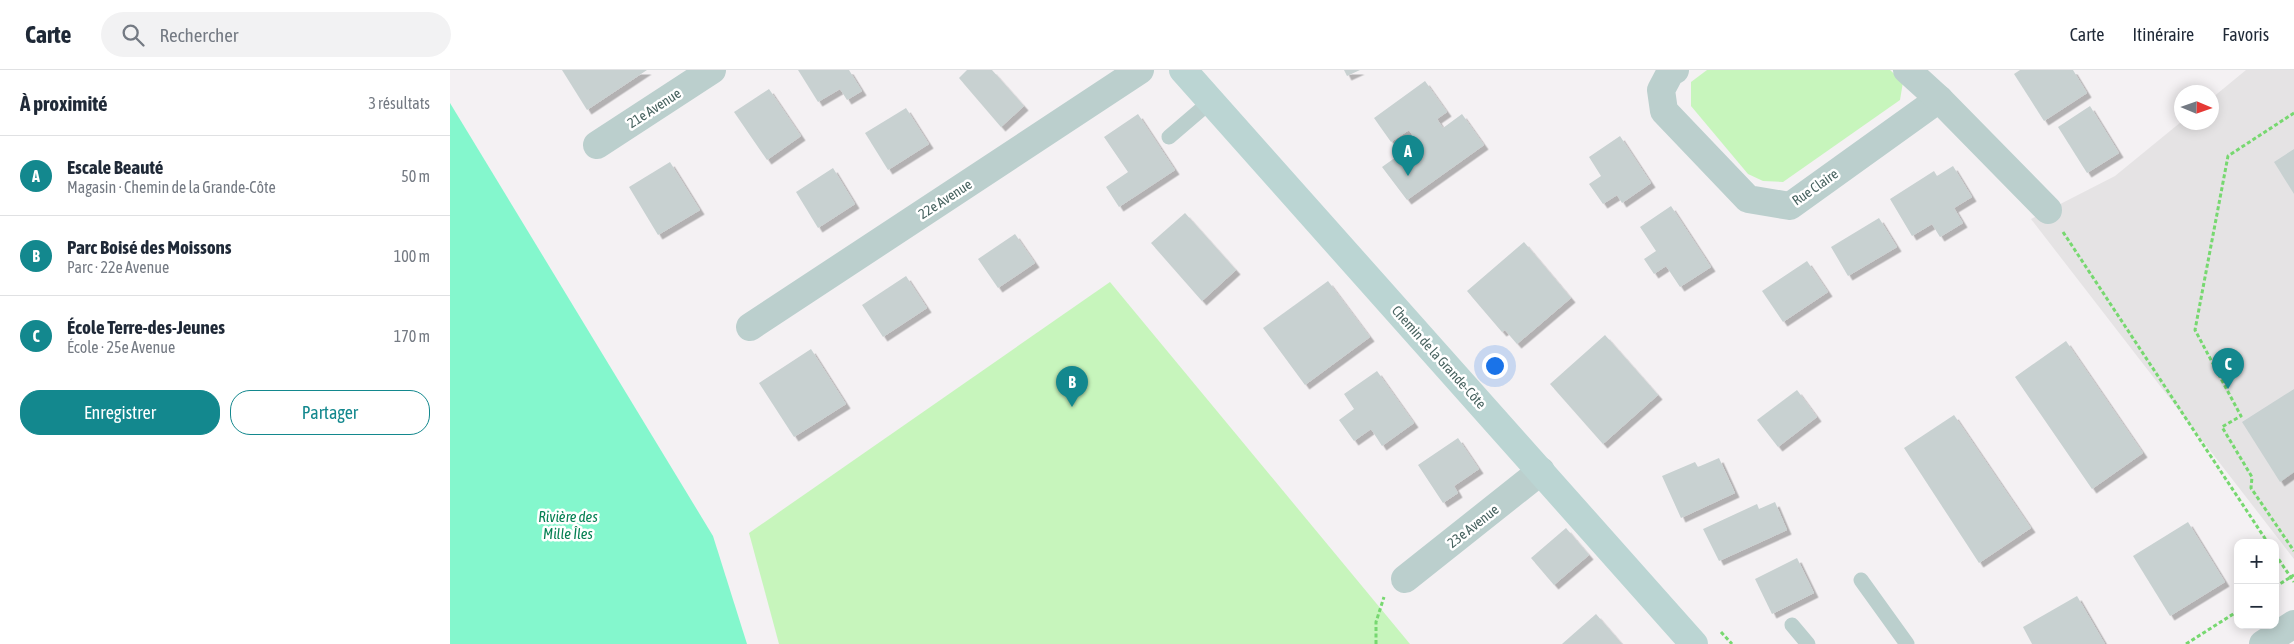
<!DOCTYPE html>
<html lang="fr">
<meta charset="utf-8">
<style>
body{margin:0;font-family:"Asap Condensed",sans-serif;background:#f2f2f3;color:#1f2937}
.controls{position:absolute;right:15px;bottom:15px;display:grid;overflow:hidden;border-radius:10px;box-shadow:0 2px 12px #0003}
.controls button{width:45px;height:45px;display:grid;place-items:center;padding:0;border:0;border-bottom:1px solid #e0e1e3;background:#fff;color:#1f2937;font:25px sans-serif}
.compass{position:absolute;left:1724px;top:15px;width:45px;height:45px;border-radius:50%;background:#fff;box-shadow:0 2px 12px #0003;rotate:92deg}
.you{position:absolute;left:1044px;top:295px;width:18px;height:18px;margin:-12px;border:4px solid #fff;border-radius:50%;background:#1a73e8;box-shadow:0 0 0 8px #1a73e833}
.badge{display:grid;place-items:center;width:32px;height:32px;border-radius:50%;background:#13888e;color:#fff;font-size:16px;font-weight:700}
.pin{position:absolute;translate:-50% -41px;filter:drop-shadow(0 1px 2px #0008)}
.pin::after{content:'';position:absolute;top:26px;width:18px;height:15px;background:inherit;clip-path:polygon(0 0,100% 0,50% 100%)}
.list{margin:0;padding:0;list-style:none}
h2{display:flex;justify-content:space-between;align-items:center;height:65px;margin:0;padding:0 20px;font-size:21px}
h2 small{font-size:16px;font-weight:400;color:#747a83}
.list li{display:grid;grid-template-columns:32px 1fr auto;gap:15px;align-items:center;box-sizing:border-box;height:80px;padding:0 20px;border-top:1px solid #e0e1e3}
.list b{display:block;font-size:19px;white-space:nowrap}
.list p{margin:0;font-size:16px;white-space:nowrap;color:#747a83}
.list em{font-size:16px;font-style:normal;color:#747a83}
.actions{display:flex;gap:10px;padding:15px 20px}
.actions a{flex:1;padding:11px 0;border:1px solid #13888e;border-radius:20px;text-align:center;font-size:18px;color:#13888e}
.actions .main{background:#13888e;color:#fff}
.icon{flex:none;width:28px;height:28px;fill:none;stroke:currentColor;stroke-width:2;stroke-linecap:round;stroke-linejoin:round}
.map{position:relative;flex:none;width:1844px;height:574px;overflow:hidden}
header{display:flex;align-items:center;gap:30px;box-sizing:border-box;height:70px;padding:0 25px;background:#fff;border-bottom:1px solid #e0e1e3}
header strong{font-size:24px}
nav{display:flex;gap:28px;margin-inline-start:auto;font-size:18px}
.search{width:350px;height:45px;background:#f2f2f3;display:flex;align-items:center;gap:12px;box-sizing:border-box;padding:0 18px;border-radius:28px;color:#747a83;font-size:19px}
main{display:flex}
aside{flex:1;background:#fff}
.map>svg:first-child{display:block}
.education{fill:#e5e3e4}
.green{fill:#c7f5bc}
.water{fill:#84f7cd}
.building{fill:#c8d1d1;filter:url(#shadow)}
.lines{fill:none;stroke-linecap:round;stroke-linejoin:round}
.path{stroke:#77d870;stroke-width:3;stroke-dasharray:4 2.5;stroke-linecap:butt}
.service{stroke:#bbcfcd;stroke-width:15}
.minor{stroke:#bbcfcd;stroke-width:28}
.tertiary{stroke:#bbcfcd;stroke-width:28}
.secondary{stroke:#bbd5d3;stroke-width:28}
.labels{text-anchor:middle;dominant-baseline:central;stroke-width:5;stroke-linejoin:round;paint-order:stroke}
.street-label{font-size:14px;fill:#47625f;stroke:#fff}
.water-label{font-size:15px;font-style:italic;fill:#068053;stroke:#fff}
</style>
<header>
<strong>Carte</strong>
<div class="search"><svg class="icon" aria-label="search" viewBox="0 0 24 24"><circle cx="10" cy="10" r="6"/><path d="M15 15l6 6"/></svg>Rechercher</div>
<nav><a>Carte</a><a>Itinéraire</a><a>Favoris</a></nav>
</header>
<main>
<aside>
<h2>À proximité<small>3 résultats</small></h2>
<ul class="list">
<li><span class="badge">A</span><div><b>Escale Beauté</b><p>Magasin · Chemin de la Grande-Côte</p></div><em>50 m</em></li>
<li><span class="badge">B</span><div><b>Parc Boisé des Moissons</b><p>Parc · 22e Avenue</p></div><em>100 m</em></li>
<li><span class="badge">C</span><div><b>École Terre-des-Jeunes</b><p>École · 25e Avenue</p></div><em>170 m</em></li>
</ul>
<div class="actions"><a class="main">Enregistrer</a><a>Partager</a></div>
</aside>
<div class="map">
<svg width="1844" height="574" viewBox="0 0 1844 574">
<defs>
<filter id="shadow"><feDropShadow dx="4.5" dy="4.5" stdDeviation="0" flood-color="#0004"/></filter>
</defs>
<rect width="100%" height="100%" fill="#f4f1f3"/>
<path class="education" d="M 1796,0 L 1844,0 L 1844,489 L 1581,149 L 1665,106 L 1731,52 L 1762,52 L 1762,28 Z"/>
<g class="green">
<path d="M 1257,0 L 1440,0 L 1453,12 L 1450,30 L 1333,112 L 1313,111 L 1298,104 L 1241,36 L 1241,12 Z"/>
<path d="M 660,212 L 960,574 L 329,574 L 299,463 Z"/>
</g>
<path class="water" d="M 0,33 L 263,466 L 297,574 L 0,574 Z"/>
<g class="building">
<path d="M 112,0 L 197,0 L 137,40 Z"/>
<path d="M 348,0 L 399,0 L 412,21 L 397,30 L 390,19 L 368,32 Z"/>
<path d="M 517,0 L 542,0 L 574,36 L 551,57 L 509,8 Z"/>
<path d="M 894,0 L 910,0 L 897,6 Z"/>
<path d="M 1570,0 L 1623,0 L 1637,23 L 1594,51 L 1564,4 Z"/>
<path d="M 975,11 L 997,42 L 987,49 L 993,58 L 1012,44 L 1034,75 L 957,130 L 932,97 L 967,72 L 959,60 L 941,72 L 924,48 Z"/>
<path d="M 319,19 L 351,66 L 317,90 L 284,42 Z"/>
<path d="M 1640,36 L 1669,83 L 1637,103 L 1608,57 Z"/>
<path d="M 456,38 L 479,74 L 438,100 L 415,63 Z"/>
<path d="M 688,44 L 725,100 L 669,137 L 656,117 L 678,102 L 654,67 Z"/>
<path d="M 1170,66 L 1201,113 L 1172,133 L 1167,125 L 1153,134 L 1139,114 L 1151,106 L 1139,87 Z"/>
<path d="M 1844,79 L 1844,124 L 1824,92 Z"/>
<path d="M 220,92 L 250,140 L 208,165 L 179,117 Z"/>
<path d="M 1503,96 L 1522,127 L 1504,138 L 1513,153 L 1490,167 L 1482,154 L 1462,166 L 1440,129 L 1484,101 L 1487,106 Z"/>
<path d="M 383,98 L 405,134 L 368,158 L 346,122 Z"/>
<path d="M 1221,136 L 1261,197 L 1230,217 L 1216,196 L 1204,204 L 1194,189 L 1206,181 L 1190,157 Z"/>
<path d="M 735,143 L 786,200 L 752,231 L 701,173 Z"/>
<path d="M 1429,148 L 1447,177 L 1398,206 L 1381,177 Z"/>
<path d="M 565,164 L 585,193 L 548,218 L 528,189 Z"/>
<path d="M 1074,172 L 1121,228 L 1067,274 L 1055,260 L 1052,262 L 1017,221 Z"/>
<path d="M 1357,191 L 1378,222 L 1333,252 L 1312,221 Z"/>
<path d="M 456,206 L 477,238 L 433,267 L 412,235 Z"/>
<path d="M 878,211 L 920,267 L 855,315 L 813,258 Z"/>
<path d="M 1155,265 L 1208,325 L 1153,374 L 1100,314 Z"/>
<path d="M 1616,271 L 1693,383 L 1642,419 L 1565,307 Z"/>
<path d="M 361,279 L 396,334 L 344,367 L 309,313 Z"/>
<path d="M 927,301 L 964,353 L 932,376 L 921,359 L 904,371 L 889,350 L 904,339 L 894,324 Z"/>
<path d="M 1844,319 L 1844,402 L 1830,412 L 1792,352 Z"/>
<path d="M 1347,320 L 1367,347 L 1328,377 L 1307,350 Z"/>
<path d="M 1504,345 L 1581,458 L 1529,493 L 1454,378 Z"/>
<path d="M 1008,368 L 1029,399 L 1004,416 L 1008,423 L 993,433 L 968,395 Z"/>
<path d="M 1269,388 L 1285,423 L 1231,448 L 1212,406 L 1245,392 L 1248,397 Z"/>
<path d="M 1325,432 L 1337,460 L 1269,491 L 1253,459 L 1307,434 L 1309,439 Z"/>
<path d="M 1738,452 L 1775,512 L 1720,546 L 1683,486 Z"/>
<path d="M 1116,458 L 1139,485 L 1104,515 L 1081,488 Z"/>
<path d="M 1347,488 L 1364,523 L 1322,544 L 1305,509 Z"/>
<path d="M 1627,526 L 1655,574 L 1582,574 L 1573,557 Z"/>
<path d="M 1146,544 L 1172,574 L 1112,574 Z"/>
</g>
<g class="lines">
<g class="path">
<path d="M 1844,43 L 1778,86 L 1745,260 L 1791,346 L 1772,357 L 1802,407 L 1801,418 L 1844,481"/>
<path d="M 1613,162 L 1818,473"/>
<path d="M 1825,484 L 1844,512"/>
<path d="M 1825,517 L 1844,505"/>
<path d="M 1271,562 L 1282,574"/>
<path d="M 926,574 L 926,552 L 934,527"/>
<path d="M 1736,574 L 1788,541"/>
</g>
<g class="service">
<path d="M 719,67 L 761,31"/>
<path d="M 1411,510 L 1457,574"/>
<path d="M 1342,555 L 1358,574"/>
</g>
<g class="minor">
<path d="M 1225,0 L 1220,3 L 1211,20 L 1214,41 L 1298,129 L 1340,136 L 1489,29"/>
<path d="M 1457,0 L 1489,29 L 1598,140"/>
<path d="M 147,75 L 262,0"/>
<path d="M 300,257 L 690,0"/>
<path d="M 955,509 L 1091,401"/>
</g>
<path class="tertiary" d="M 1813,574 L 1844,554"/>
<path class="secondary" d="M 733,0 L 1244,574"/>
</g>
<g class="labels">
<g class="street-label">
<text transform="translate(204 38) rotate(-33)">21e Avenue</text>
<text transform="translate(1365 117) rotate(-35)">Rue Claire</text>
<text transform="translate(495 129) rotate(-33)">22e Avenue</text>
<text transform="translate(989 287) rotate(48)">Chemin de la Grande-Côte</text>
<text transform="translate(1023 456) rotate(-38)">23e Avenue</text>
</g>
<g class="water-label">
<text x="118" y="446">Rivière des<tspan x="118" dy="17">Mille Îles</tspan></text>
</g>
</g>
</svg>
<div class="controls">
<button>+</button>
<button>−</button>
</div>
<svg class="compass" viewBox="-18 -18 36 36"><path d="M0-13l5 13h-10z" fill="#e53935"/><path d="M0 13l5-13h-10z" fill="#747a83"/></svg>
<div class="you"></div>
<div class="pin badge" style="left:958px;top:106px">A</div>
<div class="pin badge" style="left:622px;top:337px">B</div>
<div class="pin badge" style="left:1778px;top:319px">C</div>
</div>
</main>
